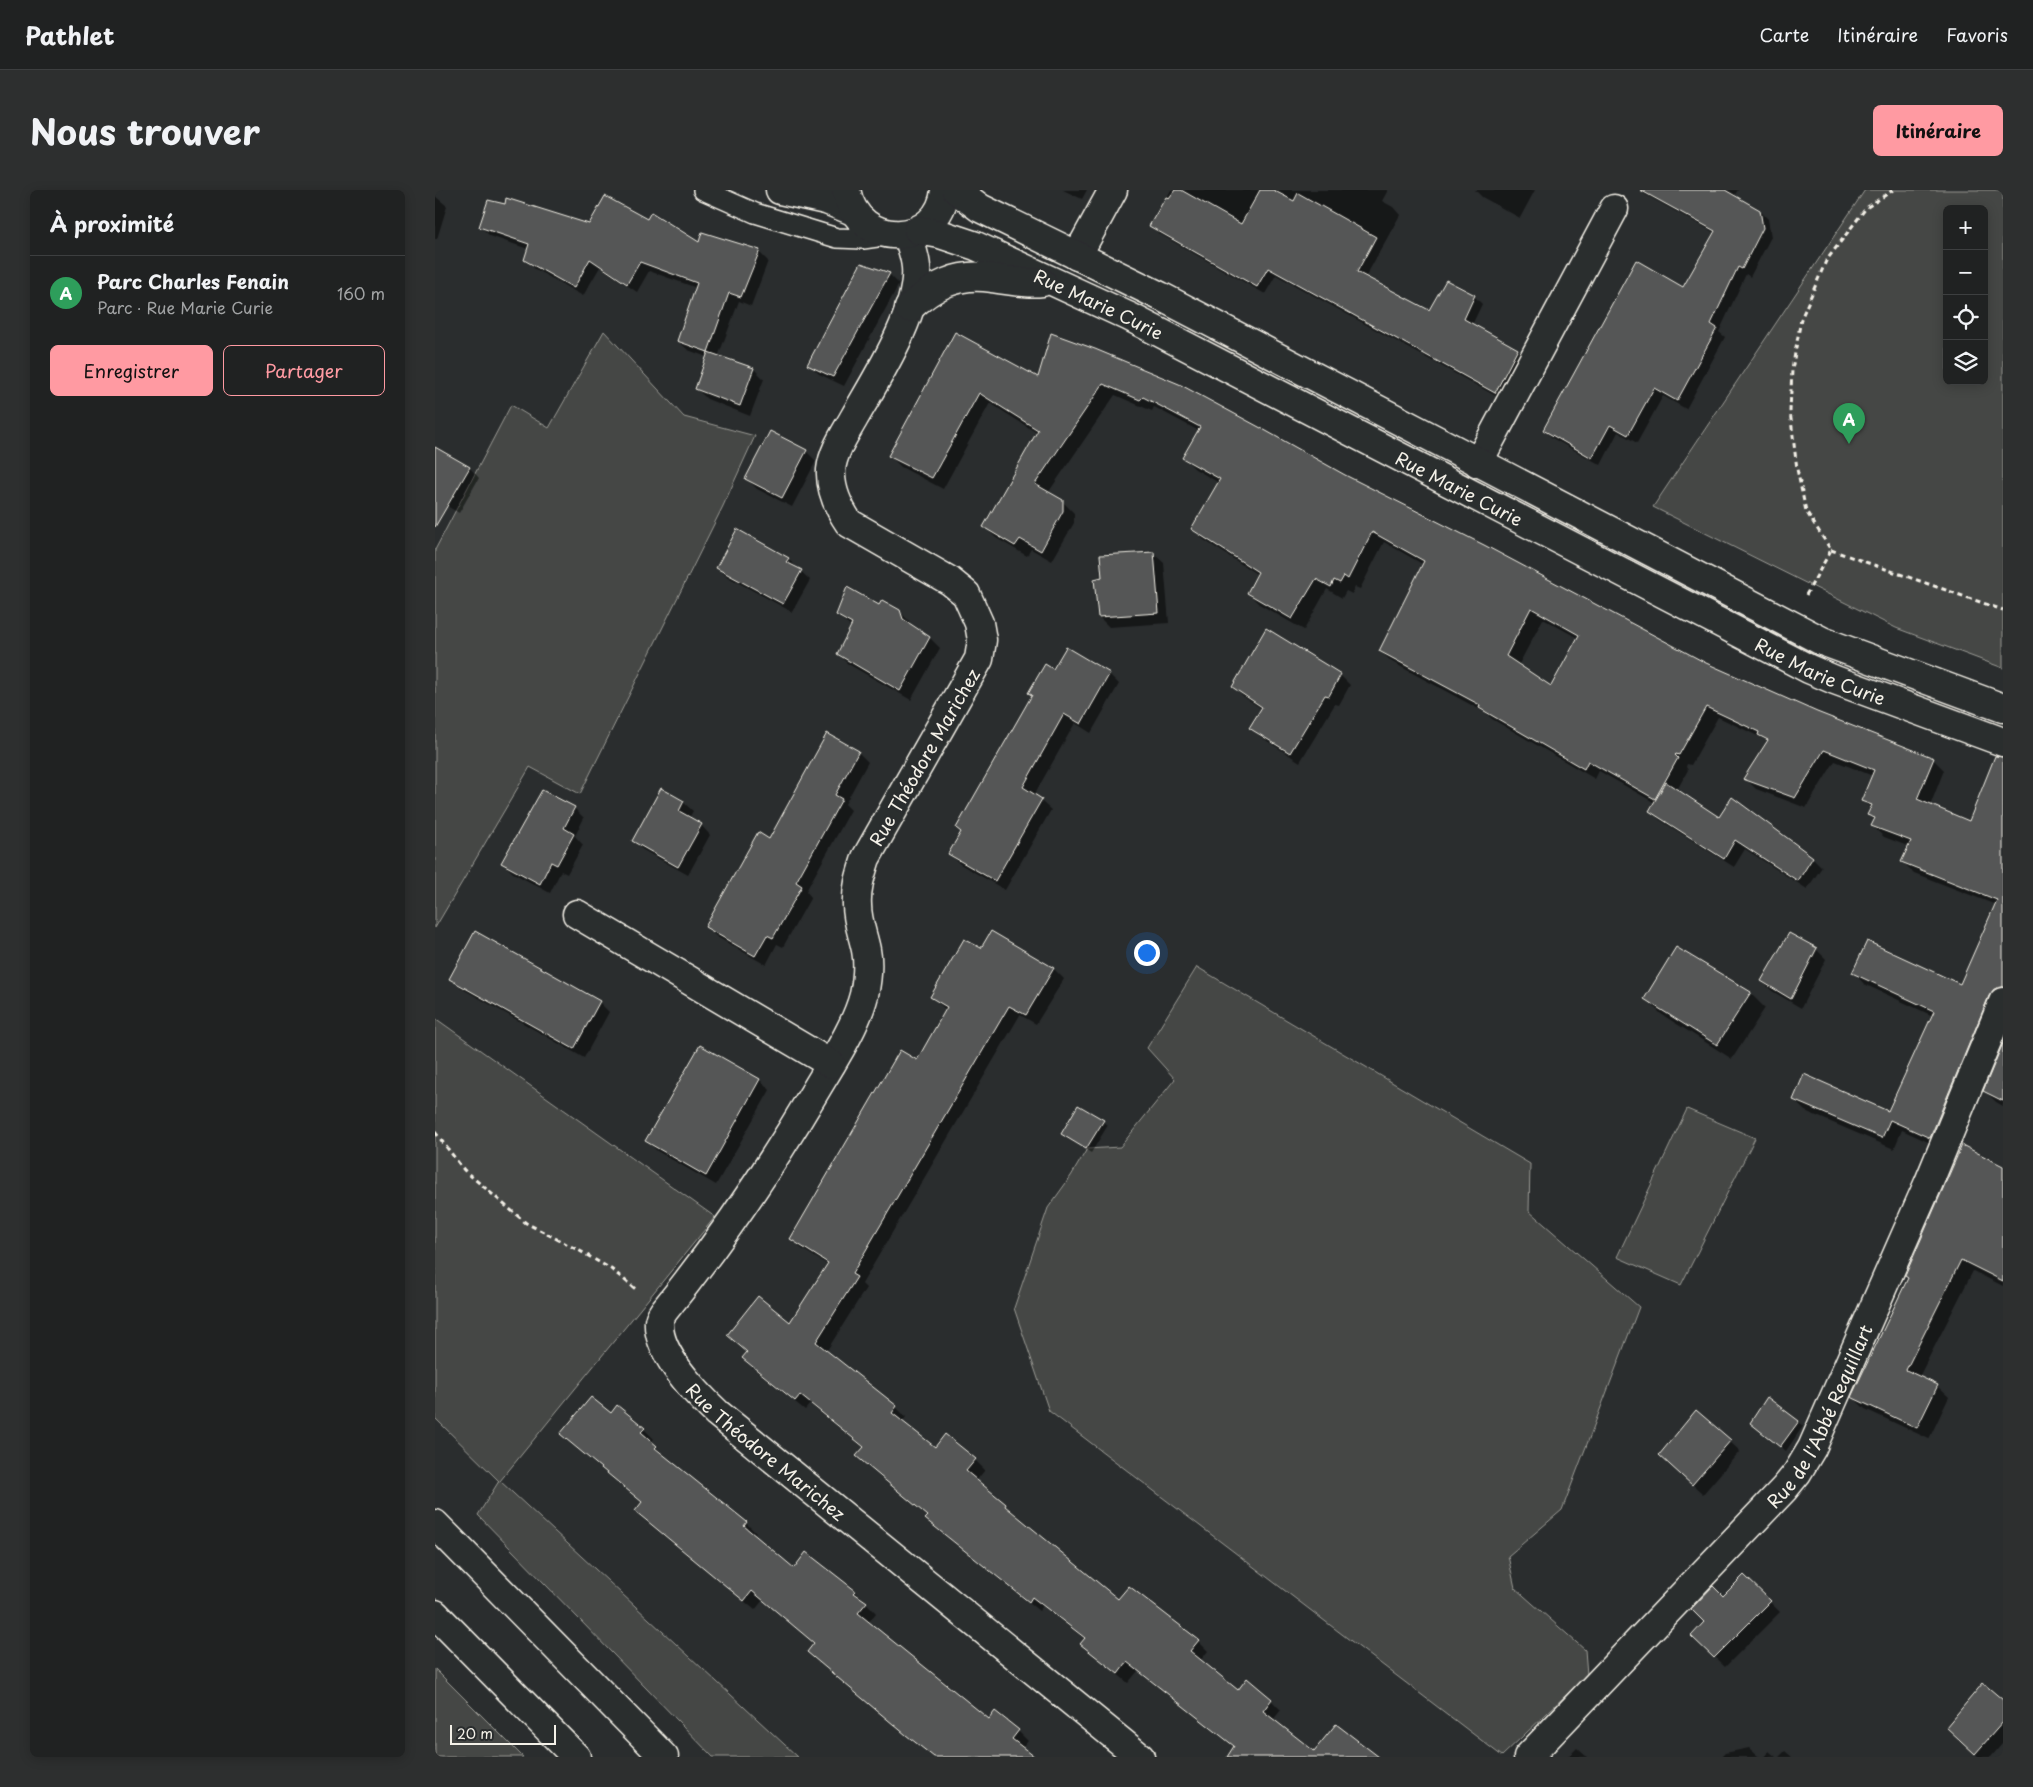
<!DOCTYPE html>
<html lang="fr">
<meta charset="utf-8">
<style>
body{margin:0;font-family:"Playpen Sans",sans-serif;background:#2d2f2f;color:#f1f3f6}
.controls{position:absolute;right:15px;top:15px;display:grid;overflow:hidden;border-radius:8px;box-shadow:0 2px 12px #0003}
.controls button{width:45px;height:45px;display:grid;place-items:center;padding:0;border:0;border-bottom:1px solid #3d3f40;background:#202222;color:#f1f3f6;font:25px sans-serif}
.scale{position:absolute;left:15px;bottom:12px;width:106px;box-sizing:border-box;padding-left:5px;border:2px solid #f4f1e8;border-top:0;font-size:14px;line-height:18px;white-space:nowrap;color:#f4f1e8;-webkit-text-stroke:4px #2a2d2e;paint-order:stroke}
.you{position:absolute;left:711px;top:762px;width:18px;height:18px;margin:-12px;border:4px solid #fff;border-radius:50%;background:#1a73e8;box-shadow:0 0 0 8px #1a73e833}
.badge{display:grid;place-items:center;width:32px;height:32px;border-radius:50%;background:#ff9aa2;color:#fff;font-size:16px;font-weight:700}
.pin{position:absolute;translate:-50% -41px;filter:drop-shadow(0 1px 2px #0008)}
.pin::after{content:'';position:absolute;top:26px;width:18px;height:15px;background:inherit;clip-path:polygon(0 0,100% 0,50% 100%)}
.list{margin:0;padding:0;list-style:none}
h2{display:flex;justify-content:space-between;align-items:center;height:65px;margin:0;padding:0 20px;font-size:21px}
h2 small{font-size:16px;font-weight:400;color:#a2a4a5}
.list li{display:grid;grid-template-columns:32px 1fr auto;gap:15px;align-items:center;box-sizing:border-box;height:75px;padding:0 20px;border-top:1px solid #3d3f40}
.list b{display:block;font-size:19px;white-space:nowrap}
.list p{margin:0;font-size:16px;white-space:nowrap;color:#a2a4a5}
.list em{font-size:16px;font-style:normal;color:#a2a4a5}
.actions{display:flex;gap:10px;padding:15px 20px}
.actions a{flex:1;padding:11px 0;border:1px solid #ff9aa2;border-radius:8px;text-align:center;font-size:18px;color:#ff9aa2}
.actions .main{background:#ff9aa2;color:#111}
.icon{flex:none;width:28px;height:28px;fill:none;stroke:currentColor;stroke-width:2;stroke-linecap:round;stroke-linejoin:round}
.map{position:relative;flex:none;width:1568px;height:1567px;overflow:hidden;border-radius:8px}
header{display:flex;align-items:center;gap:30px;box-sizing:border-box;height:70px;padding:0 25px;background:#202222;border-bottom:1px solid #3d3f40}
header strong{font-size:24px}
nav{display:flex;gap:28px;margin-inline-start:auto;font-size:18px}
.intro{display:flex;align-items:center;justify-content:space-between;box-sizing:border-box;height:120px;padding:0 30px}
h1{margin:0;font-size:35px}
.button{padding:12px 22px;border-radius:8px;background:#ff9aa2;color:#111;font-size:18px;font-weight:700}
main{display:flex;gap:30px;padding:0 30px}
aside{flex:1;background:#202222;border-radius:8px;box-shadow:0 2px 12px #0003}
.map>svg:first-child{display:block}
.green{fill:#444645;stroke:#9c9c96;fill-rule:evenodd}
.shadow{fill:#0007;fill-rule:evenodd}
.building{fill:#555756;stroke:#f4f1e8;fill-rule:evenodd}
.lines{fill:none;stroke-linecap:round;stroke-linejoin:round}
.lane-casing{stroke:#f4f1e8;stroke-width:22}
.street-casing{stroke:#f4f1e8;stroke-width:31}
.secondary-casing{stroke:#f4f1e8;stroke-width:31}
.highway-casing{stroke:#f4f1e8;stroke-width:31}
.path{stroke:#f4f1e8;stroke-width:3;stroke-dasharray:5 4;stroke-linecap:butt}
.lane{stroke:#2a2d2e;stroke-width:19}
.street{stroke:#2a2d2e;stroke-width:28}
.secondary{stroke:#2a2d2e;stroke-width:28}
.highway{stroke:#2a2d2e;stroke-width:28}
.labels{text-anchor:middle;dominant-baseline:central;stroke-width:5;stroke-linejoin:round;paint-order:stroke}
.street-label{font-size:18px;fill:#f4f1e8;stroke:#2a2d2e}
</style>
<header>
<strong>Pathlet</strong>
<nav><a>Carte</a><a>Itinéraire</a><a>Favoris</a></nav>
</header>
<div class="intro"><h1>Nous trouver</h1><a class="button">Itinéraire</a></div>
<main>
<aside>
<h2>À proximité<small></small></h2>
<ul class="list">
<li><span class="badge" style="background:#2e9e5b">A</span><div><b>Parc Charles Fenain</b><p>Parc · Rue Marie Curie</p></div><em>160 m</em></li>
</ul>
<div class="actions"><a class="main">Enregistrer</a><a>Partager</a></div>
</aside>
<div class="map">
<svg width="1568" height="1567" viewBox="0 0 1568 1567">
<rect width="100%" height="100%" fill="#2a2d2e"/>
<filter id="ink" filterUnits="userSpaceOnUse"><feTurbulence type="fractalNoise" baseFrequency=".02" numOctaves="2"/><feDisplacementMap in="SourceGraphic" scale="10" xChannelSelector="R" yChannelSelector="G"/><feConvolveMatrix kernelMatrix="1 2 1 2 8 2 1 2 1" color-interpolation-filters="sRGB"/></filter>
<g filter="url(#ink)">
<g class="green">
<path d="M 1430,0 L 1568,0 L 1568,478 L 1461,438 L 1218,317 ZM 1512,19 L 1549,19 L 1549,191 L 1512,191 Z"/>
<path d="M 169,141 L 249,227 L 320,246 L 288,316 L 145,604 L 95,577 L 0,738 L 0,360 L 76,215 L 114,238 Z"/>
<path d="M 762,777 L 1095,974 L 1094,1021 L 1204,1117 L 1127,1320 L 1073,1366 L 1080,1398 L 1150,1460 L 1152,1485 L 1067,1566 L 614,1221 L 579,1118 L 613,1018 L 636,986 L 652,959 L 685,957 L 740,889 L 712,858 Z"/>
<path d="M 0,828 L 280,1027 L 65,1291 L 363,1567 L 278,1567 L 43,1325 L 64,1291 L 0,1228 Z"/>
<path d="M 1252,919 L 1320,948 L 1246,1095 L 1182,1067 Z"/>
<path d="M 0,1479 L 88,1567 L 0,1567 Z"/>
</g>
<g class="shadow">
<path d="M 628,0 L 652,0 L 647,9 Z"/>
<path d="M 736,0 L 953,0 L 947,11 L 958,17 L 965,25 L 930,88 L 994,122 L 1039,106 L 1047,114 L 1037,135 L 1083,160 L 1090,167 L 1068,210 L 841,85 L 830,104 L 723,43 L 716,36 Z"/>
<path d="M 1040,0 L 1100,0 L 1085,28 L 1047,7 Z"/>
<path d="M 1205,0 L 1303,0 L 1299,6 L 1325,21 L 1333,29 L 1336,47 L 1315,87 L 1311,84 L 1284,142 L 1290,147 L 1251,219 L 1228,206 L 1202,253 L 1183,242 L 1166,275 L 1117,248 L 1109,239 L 1249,98 L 1280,43 L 1211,5 Z"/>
<path d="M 0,6 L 12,16 L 2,49 L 0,49 Z"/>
<path d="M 213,31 L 264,53 L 324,62 L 333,71 L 316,116 L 304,111 L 283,167 L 319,179 L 329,189 L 315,226 L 272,209 L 262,199 L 272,167 L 253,160 L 243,151 L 262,98 L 214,81 L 202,102 L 165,77 L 148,106 L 100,79 L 90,69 L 93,59 L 55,46 L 45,36 L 155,36 Z"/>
<path d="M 454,84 L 464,94 L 409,196 L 384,184 L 374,174 Z"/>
<path d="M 521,144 L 604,189 L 617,145 L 910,286 L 1270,474 L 1381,523 L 1498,569 L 1509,580 L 1495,616 L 1534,633 L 1568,596 L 1568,813 L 1506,958 L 1467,940 L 1459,959 L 1370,921 L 1359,910 L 1454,923 L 1498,826 L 1429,794 L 1418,782 L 1526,795 L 1561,715 L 1479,683 L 1468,672 L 1475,657 L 1449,647 L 1437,636 L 1440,631 L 1434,625 L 1436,619 L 1428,610 L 1438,586 L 1400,571 L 1371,618 L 1321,599 L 1310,588 L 1333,552 L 1329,549 L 1283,527 L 1256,575 L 1252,574 L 1251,577 L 1253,580 L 1242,600 L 1284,629 L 1297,609 L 1378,668 L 1387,677 L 1372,699 L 1310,659 L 1299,677 L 1225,630 L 1216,621 L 1220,613 L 1164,581 L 1160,589 L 1057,529 L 1051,523 L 957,472 L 945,461 L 989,375 L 949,352 L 925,399 L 920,397 L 917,404 L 911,401 L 907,408 L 892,399 L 869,440 L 824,414 L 813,403 L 823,385 L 769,350 L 758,339 L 784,293 L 760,279 L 749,268 L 764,241 L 719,217 L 717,221 L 680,205 L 613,303 L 627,311 L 639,323 L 639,333 L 617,371 L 596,359 L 592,366 L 561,348 L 550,337 L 602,243 L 555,213 L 508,299 L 466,277 L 455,266 ZM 1108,429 L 1143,448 L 1116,498 L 1083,476 Z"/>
<path d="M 0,259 L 35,278 L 44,288 L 24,323 L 3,311 L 0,316 Z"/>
<path d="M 371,261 L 381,271 L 357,317 L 322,299 L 312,289 Z"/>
<path d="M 718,363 L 729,373 L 734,433 L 674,437 L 664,427 L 669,388 Z"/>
<path d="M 353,369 L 375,390 L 357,422 L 291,386 L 282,377 Z"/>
<path d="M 445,416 L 464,421 L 475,432 L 476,436 L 495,448 L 505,458 L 476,510 L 413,474 L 403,464 L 417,438 L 402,425 Z"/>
<path d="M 831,440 L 905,485 L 915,495 L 904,515 L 900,514 L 865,572 L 826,547 L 816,537 L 827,519 L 809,507 L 799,497 Z"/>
<path d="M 618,480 L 674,484 L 684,494 L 656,543 L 640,533 L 599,605 L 616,620 L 570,700 L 525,674 L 515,664 L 598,506 Z"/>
<path d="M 423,562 L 433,572 L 410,614 L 416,620 L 371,701 L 376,707 L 348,757 L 342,754 L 331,775 L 282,747 L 272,737 L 334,650 Z"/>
<path d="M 108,602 L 139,618 L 149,628 L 140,646 L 148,655 L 132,684 L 126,681 L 115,703 L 78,683 L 68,673 Z"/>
<path d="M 248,612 L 258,621 L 254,628 L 266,635 L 275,645 L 253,685 L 208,660 L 198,651 Z"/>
<path d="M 41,743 L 164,812 L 174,822 L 149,868 L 26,798 L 16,788 Z"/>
<path d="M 1381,759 L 1391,769 L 1366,818 L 1337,801 L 1327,791 Z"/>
<path d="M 546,760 L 619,779 L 629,789 L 601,834 L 585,825 L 427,1094 L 431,1098 L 391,1162 L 461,1217 L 471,1227 L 467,1232 L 500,1259 L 540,1270 L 550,1280 L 541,1291 L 683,1410 L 763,1451 L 773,1461 L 765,1471 L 803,1502 L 836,1510 L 846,1520 L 838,1530 L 879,1563 L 942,1567 L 809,1567 L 800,1557 L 703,1481 L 693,1493 L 647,1454 L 651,1450 L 608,1416 L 604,1421 L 502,1339 L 494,1327 L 423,1266 L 429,1258 L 375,1214 L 370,1220 L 318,1178 L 308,1168 L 313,1163 L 293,1145 L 355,1134 L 393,1075 L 367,1059 L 357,1049 L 482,871 L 511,820 L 497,807 Z"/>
<path d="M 1315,803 L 1330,818 L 1297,869 L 1226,824 L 1211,809 Z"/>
<path d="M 265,856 L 325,890 L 335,900 L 281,995 L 222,961 L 212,951 Z"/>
<path d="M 1568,856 L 1568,916 L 1561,912 L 1550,901 Z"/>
<path d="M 668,931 L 673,935 L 656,963 L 627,943 Z"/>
<path d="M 1568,978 L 1568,1096 L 1538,1081 L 1484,1187 L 1502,1196 L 1514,1207 L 1494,1249 L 1430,1219 L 1418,1207 L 1474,1089 L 1471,1086 Z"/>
<path d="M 1332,1209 L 1368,1236 L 1351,1261 L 1316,1233 Z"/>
<path d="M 1261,1221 L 1305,1261 L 1268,1304 L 1235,1274 Z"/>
<path d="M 176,1224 L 209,1239 L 219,1249 L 216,1252 L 231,1267 L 311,1333 L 321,1343 L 319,1346 L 359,1379 L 420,1401 L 441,1423 L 433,1433 L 554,1531 L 583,1541 L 593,1551 L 587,1558 L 598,1567 L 499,1567 L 384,1471 L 380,1454 L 328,1410 L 320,1420 L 211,1331 L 201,1321 L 208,1313 L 137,1254 Z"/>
<path d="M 1309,1387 L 1345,1422 L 1290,1477 L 1257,1446 L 1271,1432 L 1288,1408 Z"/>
<path d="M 1568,1512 L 1568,1553 L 1556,1567 L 1544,1567 L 1522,1547 Z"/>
<path d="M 1142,1558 L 1152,1567 L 1133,1567 Z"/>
<path d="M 1314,1558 L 1324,1567 L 1286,1567 L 1290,1563 Z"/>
<path d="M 1334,1561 L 1341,1567 L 1329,1567 Z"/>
<path d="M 1350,1561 L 1357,1567 L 1344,1567 Z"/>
</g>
<g class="building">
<path d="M 740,0 L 746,0 L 806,34 L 825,0 L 838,0 L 859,11 L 863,3 L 941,47 L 922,82 L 994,120 L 1011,90 L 1040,105 L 1029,129 L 1083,159 L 1060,203 L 833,78 L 822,97 L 714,36 L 731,7 L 734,8 Z"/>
<path d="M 1205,0 L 1290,0 L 1325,20 L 1328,38 L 1307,79 L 1303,77 L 1276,134 L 1282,138 L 1242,211 L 1219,198 L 1193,245 L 1175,235 L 1157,268 L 1108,240 L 1201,70 L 1248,97 L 1280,41 Z"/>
<path d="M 170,6 L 212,29 L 216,22 L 264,52 L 267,42 L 325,60 L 306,107 L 294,103 L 273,162 L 242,151 L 262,93 L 205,72 L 192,94 L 155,69 L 139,98 L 89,70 L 94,54 L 44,37 L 53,10 L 70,14 L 71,8 L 154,34 Z"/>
<path d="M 426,73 L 455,83 L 398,187 L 372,175 Z"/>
<path d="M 520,142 L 603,187 L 616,143 L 660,159 L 744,194 L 824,237 L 910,285 L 1049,355 L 1271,473 L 1382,522 L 1499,568 L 1482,609 L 1534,631 L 1560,566 L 1568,567 L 1568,797 L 1559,799 L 1554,806 L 1495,948 L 1455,930 L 1447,948 L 1358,910 L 1369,884 L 1453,921 L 1499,821 L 1417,783 L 1432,751 L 1525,794 L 1562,710 L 1466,672 L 1476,651 L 1436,636 L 1440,628 L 1432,625 L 1437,615 L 1426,611 L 1439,580 L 1389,560 L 1360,608 L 1308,589 L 1333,550 L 1323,545 L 1324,542 L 1271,517 L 1244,565 L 1241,564 L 1240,565 L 1243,568 L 1220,609 L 1153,571 L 1149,579 L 1044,518 L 1045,515 L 944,461 L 989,371 L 937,342 L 913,389 L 909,386 L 905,393 L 899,390 L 896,397 L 881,389 L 857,429 L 812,403 L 823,382 L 756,339 L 785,289 L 747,268 L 765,237 L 708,207 L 705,210 L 668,194 L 600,294 L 628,310 L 628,321 L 606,361 L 585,349 L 580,356 L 548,337 L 603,240 L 544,203 L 497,288 L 453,266 ZM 1096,418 L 1144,445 L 1116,496 L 1071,466 Z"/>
<path d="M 273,162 L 319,178 L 305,216 L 260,199 Z"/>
<path d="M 335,241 L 372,260 L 347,308 L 310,289 Z"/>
<path d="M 0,257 L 35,277 L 0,337 Z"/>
<path d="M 302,339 L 354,368 L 351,372 L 367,380 L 348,414 L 281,378 Z"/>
<path d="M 719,362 L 724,423 L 663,427 L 659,389 L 667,387 L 665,365 Z"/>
<path d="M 412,397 L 444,415 L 447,410 L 465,420 L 468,429 L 495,447 L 465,501 L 402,464 L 417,434 L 401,425 Z"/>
<path d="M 831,438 L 906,484 L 894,506 L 890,505 L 855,563 L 814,538 L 827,517 L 797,497 Z"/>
<path d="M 631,457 L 675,483 L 646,534 L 629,524 L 588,597 L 607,609 L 560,691 L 513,664 L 526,642 L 521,638 L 597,505 L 593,503 L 610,474 L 618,479 Z"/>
<path d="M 392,543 L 424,561 L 400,605 L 407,609 L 361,692 L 367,696 L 338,748 L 332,745 L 320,766 L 270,737 L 323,642 L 334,649 Z"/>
<path d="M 1231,592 L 1284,627 L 1297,607 L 1378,667 L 1363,691 L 1300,650 L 1289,669 L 1214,621 Z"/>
<path d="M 226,598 L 249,611 L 244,621 L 267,634 L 243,677 L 197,651 Z"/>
<path d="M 107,600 L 140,617 L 129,638 L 139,644 L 122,675 L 116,672 L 105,694 L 66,673 Z"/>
<path d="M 40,741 L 165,811 L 139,859 L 14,789 Z"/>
<path d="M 556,741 L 619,778 L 591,825 L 574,816 L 417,1084 L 422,1087 L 381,1152 L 462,1216 L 457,1223 L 500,1257 L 510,1244 L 541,1269 L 531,1281 L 571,1314 L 570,1316 L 683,1409 L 694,1396 L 764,1450 L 755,1461 L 803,1500 L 812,1488 L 825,1499 L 837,1509 L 828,1521 L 879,1561 L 901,1534 L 944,1567 L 792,1567 L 799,1556 L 692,1472 L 683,1484 L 645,1454 L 650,1448 L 597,1407 L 594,1412 L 490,1329 L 493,1326 L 421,1266 L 429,1257 L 365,1205 L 360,1211 L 307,1168 L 312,1162 L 292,1145 L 323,1106 L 355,1132 L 393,1073 L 355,1049 L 465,860 L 482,870 L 512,817 L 495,807 L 529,749 L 546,758 Z"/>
<path d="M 1354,743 L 1382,758 L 1356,809 L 1326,791 Z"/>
<path d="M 1241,757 L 1316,802 L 1282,855 L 1209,809 Z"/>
<path d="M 1568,853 L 1568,911 L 1548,901 Z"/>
<path d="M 265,855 L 325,889 L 271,986 L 210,951 Z"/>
<path d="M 643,915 L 669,930 L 651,959 L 626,944 Z"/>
<path d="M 1527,955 L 1568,976 L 1568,1091 L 1526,1070 L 1471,1180 L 1503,1195 L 1482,1238 L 1416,1207 L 1473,1088 L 1470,1086 Z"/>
<path d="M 156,1207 L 176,1223 L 182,1215 L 210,1238 L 206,1242 L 222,1256 L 220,1258 L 312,1332 L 309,1336 L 359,1378 L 371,1362 L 421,1401 L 419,1403 L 432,1412 L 423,1423 L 554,1529 L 560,1521 L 584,1540 L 577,1549 L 600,1567 L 499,1567 L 471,1545 L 372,1462 L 379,1453 L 317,1401 L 309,1411 L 200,1321 L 207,1312 L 125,1244 Z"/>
<path d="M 1332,1207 L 1364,1231 L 1345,1257 L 1315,1233 Z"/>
<path d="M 1261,1220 L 1296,1250 L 1257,1295 L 1224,1265 Z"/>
<path d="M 1309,1385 L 1336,1411 L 1279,1468 L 1256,1446 L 1269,1432 L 1256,1419 L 1278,1396 L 1288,1406 Z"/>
<path d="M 1548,1493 L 1568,1510 L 1568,1532 L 1540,1564 L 1511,1537 Z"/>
</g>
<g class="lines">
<defs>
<path id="lane" d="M 268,0 L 320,23 L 402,48 L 428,49 L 456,45"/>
<g id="street">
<path id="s1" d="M 472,44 C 476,55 480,65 481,77 C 485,122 441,189 419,228 C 410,244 398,261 396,280 C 395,300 403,317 414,333 L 515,391 L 531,404 L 544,433 L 547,450 L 544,469 L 431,668 C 426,684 421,698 422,715 C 422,731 428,745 431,760 C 434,775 432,790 429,805 C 421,837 396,874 379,903 C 334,979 285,1052 229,1121 C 227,1124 224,1128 224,1132 C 222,1163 261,1203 282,1223 L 705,1567"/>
<path d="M 642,66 L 678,0"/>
<path d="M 1043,273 L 1179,19"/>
<path d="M 142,724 L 396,874"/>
<path id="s2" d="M 1093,1567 L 1349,1299 L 1362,1283 L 1377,1258 L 1494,992 L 1568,812"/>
</g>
<g id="secondary">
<path d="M 345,0 L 391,10 L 418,21"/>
<path d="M 411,0 C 423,61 505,57 510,0"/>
<path d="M 521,0 L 545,18 L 725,106 L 1387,451 L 1568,518"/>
<path id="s3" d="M 483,40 L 505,44 L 541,56 L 695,127 L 1374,479 L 1400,490 L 1568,552"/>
<path d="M 474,118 C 498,96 523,82 557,88 C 574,90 590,94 607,92"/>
</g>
<g id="highway">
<path d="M 0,1334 L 229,1567"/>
<path d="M 0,1424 L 141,1567"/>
</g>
</defs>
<use href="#lane" class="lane-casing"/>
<use href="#street" class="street-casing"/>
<use href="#secondary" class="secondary-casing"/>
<use href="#highway" class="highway-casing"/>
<g class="path">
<path d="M 1396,360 L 1568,420"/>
<path d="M 1371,405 L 1396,360 L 1371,321 L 1362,279 L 1355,221 L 1357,180 L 1366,129 L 1391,71 L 1431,18 L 1458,0"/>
<path d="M 0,942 L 29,980 L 91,1033 L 145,1061 L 176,1079 L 203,1101"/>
</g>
<use href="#lane" class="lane"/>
<use href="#street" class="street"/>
<use href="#secondary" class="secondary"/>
<use href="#highway" class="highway"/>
</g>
</g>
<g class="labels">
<g class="street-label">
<text stroke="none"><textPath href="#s3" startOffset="196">Rue Marie Curie</textPath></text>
<text stroke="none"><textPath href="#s3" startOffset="601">Rue Marie Curie</textPath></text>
<text stroke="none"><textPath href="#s3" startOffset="1006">Rue Marie Curie</textPath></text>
<text transform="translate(489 567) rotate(-60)">Rue Théodore Marichez</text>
<text stroke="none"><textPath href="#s2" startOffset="452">Rue de l'Abbé Requillart</textPath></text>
<text stroke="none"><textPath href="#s1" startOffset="1448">Rue Théodore Marichez</textPath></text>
</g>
</g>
</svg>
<div class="controls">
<button>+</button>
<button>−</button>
<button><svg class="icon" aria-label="locate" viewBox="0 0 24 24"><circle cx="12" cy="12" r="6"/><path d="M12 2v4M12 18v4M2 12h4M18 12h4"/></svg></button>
<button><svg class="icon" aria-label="layers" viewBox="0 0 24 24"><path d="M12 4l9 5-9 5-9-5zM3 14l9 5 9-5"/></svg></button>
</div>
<div class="scale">20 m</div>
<div class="you"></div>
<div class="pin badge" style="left:1414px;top:254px;background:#2e9e5b">A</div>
</div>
</main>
